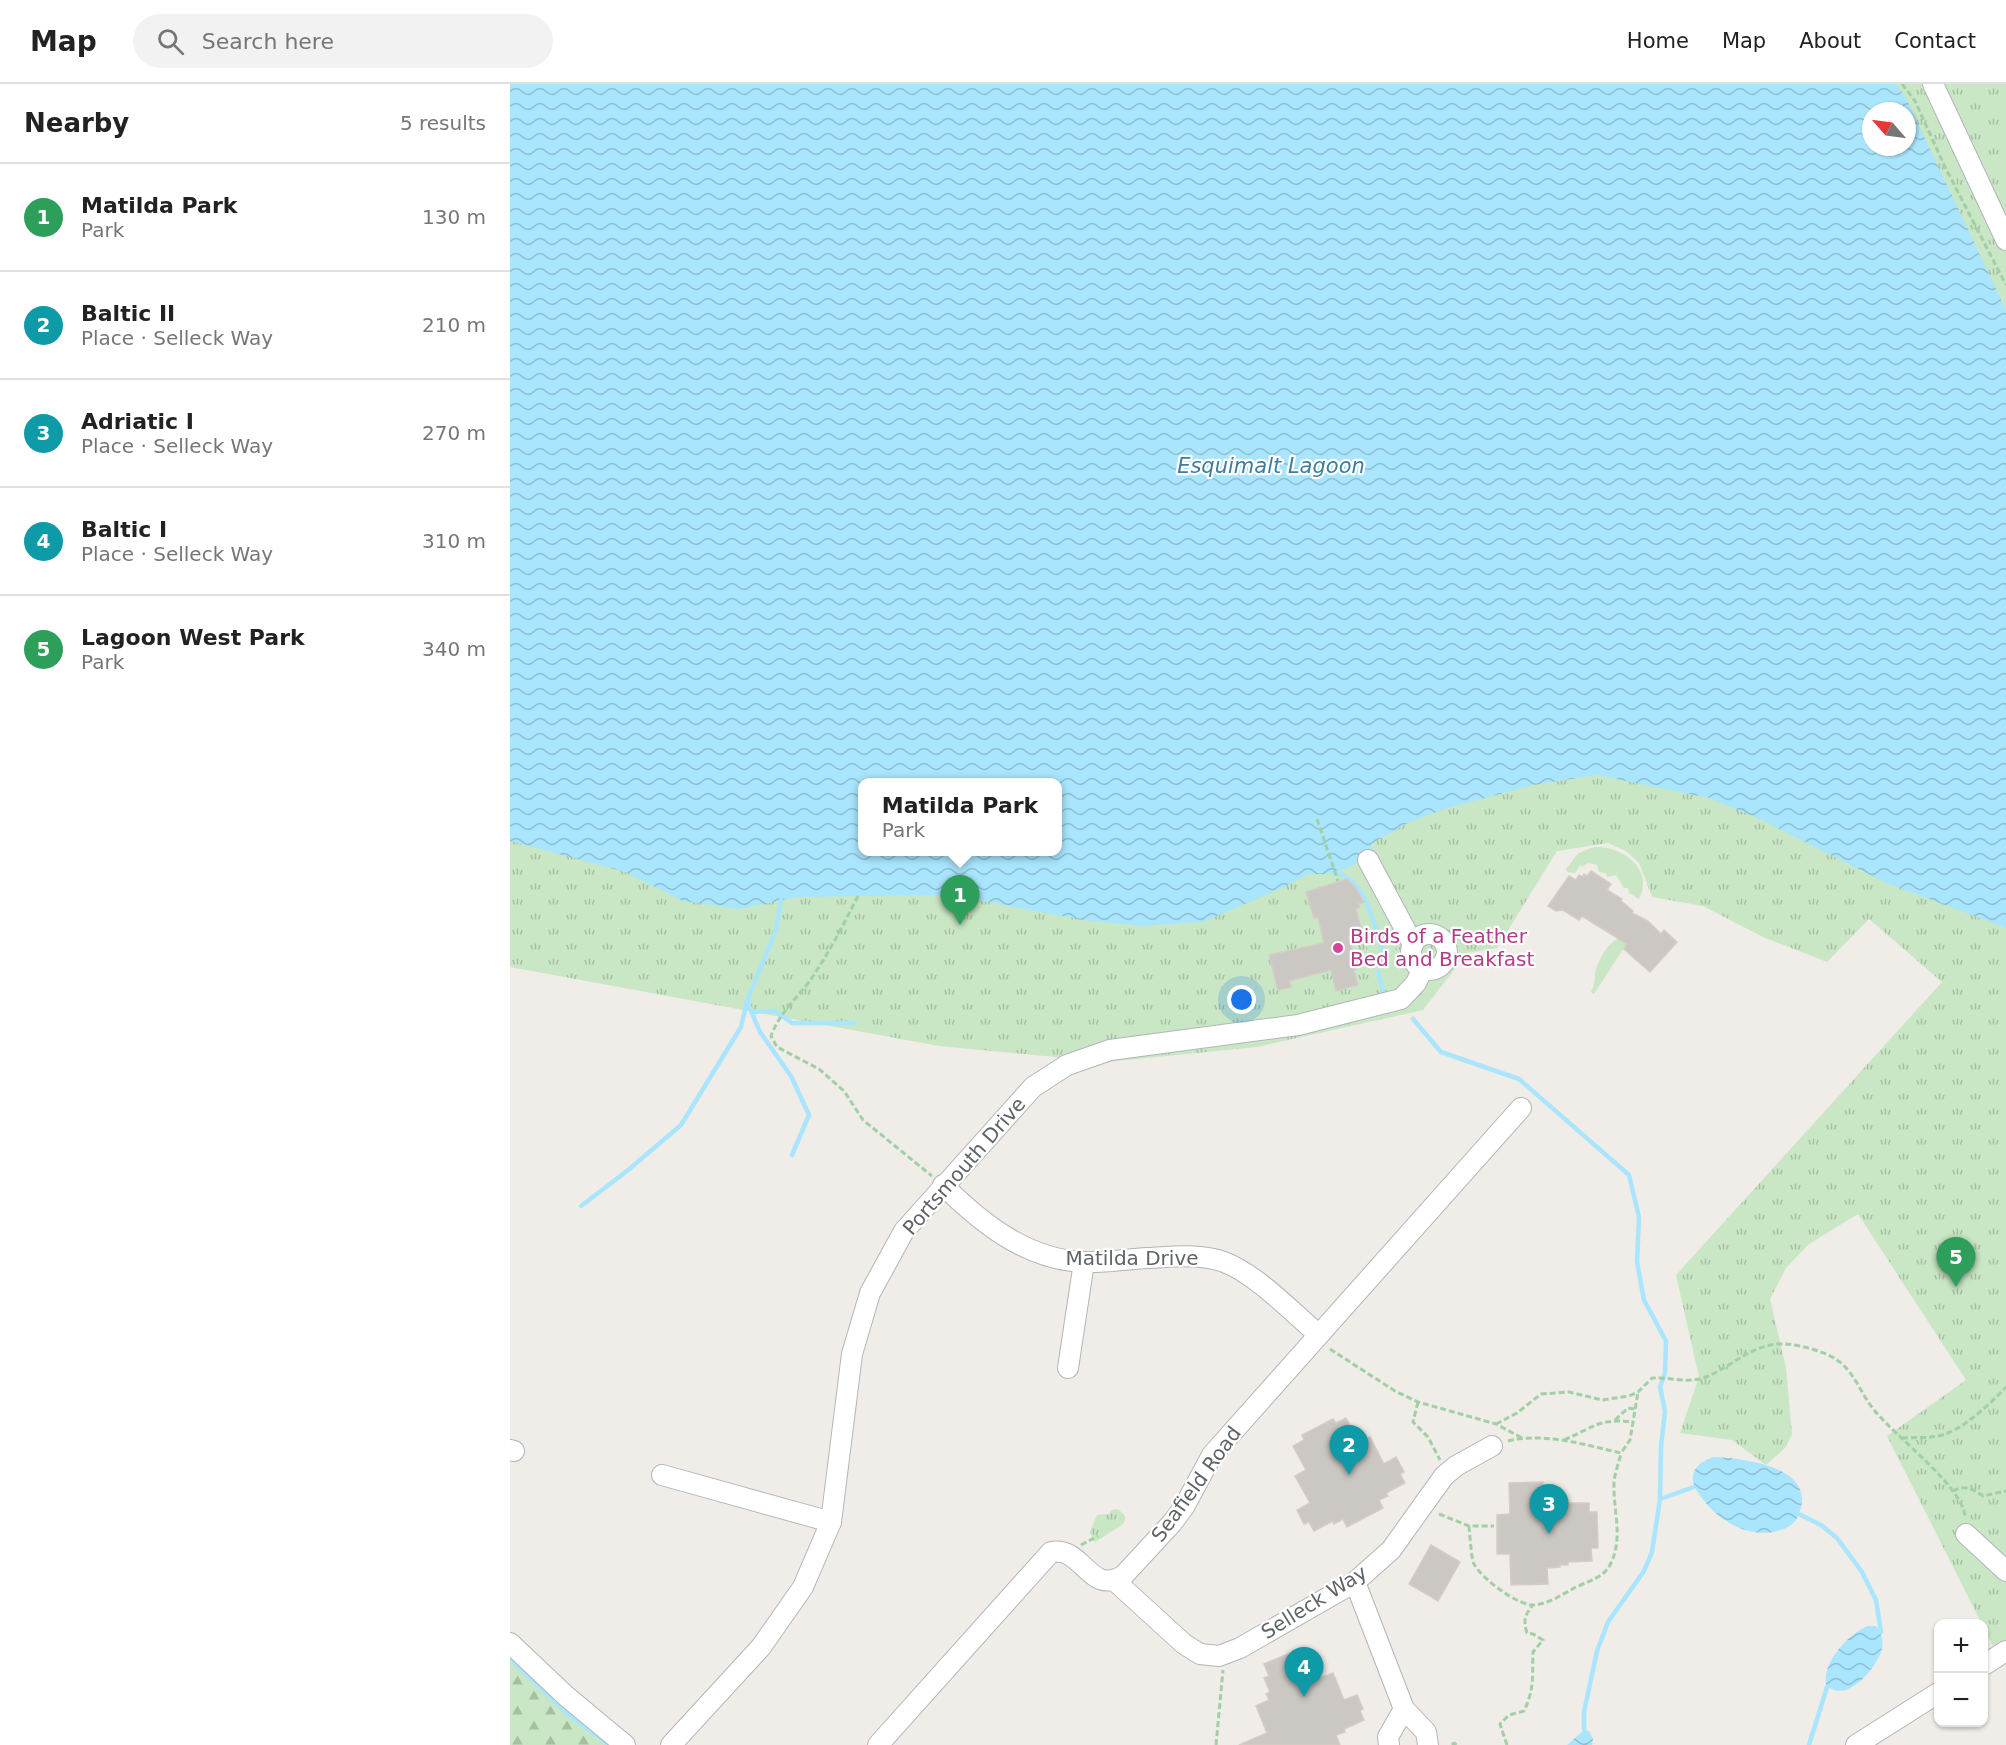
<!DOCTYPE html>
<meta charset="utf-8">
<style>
body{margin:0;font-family:"DejaVu Sans",sans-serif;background:#f2f2f2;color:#222}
.controls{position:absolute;right:18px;bottom:18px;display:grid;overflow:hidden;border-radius:12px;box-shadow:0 2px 4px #0004}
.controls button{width:54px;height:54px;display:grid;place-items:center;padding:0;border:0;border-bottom:2px solid #e0e0e0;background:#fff;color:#222;font:30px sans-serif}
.compass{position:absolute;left:1352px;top:18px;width:54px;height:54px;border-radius:50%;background:#fff;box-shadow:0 2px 4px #0004;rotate:298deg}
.you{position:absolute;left:732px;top:916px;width:21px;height:21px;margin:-15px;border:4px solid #fff;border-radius:50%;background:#1a73e8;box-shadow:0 0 0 9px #1a73e833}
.badge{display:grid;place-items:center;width:39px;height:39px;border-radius:50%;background:#0b8043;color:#fff;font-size:20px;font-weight:700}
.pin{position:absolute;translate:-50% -50px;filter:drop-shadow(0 2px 3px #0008)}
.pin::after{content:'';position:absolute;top:32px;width:21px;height:18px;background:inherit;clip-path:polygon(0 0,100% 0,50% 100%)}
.popup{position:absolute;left:348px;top:694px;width:204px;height:78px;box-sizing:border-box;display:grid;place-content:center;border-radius:12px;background:#fff;filter:drop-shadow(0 2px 4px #0005);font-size:20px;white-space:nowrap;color:#767676}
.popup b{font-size:22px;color:#222}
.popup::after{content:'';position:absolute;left:50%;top:100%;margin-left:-12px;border:12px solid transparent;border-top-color:#fff}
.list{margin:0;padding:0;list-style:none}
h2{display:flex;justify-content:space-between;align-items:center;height:78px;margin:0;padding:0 24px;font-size:26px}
h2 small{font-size:20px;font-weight:400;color:#767676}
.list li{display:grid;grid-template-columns:39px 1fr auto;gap:18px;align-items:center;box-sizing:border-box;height:108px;padding:0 24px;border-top:2px solid #e0e0e0}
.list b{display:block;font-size:22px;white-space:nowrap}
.list p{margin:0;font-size:20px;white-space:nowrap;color:#767676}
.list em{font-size:20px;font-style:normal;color:#767676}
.icon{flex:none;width:33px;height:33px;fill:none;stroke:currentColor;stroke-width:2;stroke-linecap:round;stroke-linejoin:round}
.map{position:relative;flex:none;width:1496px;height:1661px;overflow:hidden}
header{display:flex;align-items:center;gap:36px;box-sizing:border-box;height:84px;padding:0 30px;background:#fff;border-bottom:2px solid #e0e0e0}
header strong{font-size:28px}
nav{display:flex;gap:33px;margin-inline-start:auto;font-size:21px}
.search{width:420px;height:54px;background:#f2f2f2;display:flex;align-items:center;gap:15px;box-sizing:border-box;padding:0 21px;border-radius:33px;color:#767676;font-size:22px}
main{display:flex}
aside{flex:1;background:#fff}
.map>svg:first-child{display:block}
.forest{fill:url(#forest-firs)}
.park{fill:url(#park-tufts);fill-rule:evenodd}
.garden{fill:#c9e7c4}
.water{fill:url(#water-waves);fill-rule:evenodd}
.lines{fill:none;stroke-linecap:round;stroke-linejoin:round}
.stream{stroke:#a9e6fe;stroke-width:4.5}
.building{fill:#cbc7c3;stroke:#d5cdc5;stroke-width:1.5}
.minor-casing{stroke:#b2b5b9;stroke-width:22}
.path{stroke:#a1d0a6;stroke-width:3;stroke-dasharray:6 3;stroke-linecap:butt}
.minor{stroke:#fff;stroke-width:20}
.hotel-dot{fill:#d1479c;stroke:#fff;stroke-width:2}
.labels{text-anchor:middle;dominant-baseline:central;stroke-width:4.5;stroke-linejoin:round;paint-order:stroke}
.hotel-label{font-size:20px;fill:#b23c85;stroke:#fff;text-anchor:start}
.street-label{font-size:20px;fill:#5e6367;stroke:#fff}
.water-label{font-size:21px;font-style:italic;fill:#3f7d9f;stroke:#fff}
</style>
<header>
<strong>Map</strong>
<div class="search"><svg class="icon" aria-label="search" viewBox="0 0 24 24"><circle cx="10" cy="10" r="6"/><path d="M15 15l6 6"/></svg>Search here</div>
<nav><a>Home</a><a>Map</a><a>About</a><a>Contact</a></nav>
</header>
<main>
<aside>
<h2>Nearby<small>5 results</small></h2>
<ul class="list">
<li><span class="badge" style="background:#2e9e5b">1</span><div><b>Matilda Park</b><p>Park</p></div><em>130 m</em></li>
<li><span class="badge" style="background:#0f9aa8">2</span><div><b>Baltic II</b><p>Place · Selleck Way</p></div><em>210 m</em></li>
<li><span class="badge" style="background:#0f9aa8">3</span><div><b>Adriatic I</b><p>Place · Selleck Way</p></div><em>270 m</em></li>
<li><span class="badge" style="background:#0f9aa8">4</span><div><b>Baltic I</b><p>Place · Selleck Way</p></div><em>310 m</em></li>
<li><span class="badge" style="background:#2e9e5b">5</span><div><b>Lagoon West Park</b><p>Park</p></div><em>340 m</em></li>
</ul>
</aside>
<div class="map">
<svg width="1496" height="1661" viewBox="0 0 1496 1661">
<defs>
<pattern id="forest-firs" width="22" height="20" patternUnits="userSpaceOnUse" patternTransform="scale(1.5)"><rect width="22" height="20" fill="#c9e7c4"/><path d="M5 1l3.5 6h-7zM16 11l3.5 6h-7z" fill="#a6bfa3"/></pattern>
<pattern id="park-tufts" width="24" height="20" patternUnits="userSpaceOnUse" patternTransform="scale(1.5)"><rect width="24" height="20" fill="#c9e7c4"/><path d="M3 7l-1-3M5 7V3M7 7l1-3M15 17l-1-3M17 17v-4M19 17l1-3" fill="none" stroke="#a6bfa3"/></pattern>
<pattern id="water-waves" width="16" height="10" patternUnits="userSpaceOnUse" patternTransform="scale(1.5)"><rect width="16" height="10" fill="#a9e6fe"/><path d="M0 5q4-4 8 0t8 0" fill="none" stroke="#8dbed1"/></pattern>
</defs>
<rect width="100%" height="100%" fill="#f0ece7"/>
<path class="forest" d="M 0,1568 L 99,1661 L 0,1661 Z"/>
<g class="park">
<path d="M 0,0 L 1496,0 L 1496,1557 L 1484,1564 L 1377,1352 L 1456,1296 L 1348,1130 L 1299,1160 L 1276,1184 L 1260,1215 L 1276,1284 L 1282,1350 L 1276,1363 L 1256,1381 L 1222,1356 L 1170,1349 L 1189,1293 L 1166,1191 L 1432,898 L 1359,835 L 1317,878 L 1253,853 L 1193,822 L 1142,813 L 1129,779 L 1116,767 L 1098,759 L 1047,767 L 987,864 L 957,869 L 913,926 L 747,963 L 597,978 L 429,962 L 0,883 ZM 1361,27 L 1397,27 L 1397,63 L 1361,63 ZM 352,698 L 548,698 L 548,768 L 352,768 Z"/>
<path d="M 607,1425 C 621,1433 615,1440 604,1446 C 598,1449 592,1455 584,1458 L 580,1448 L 587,1431 L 599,1430 L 602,1426 Z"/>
</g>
<g class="garden">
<path d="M 1085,763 C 1112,762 1145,785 1129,815 L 1119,809 L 1118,804 L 1114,804 L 1106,791 L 1097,793 L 1096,789 L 1089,788 L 1087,781 L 1078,779 L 1072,783 L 1070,781 L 1065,789 L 1057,788 L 1056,784 C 1062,780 1061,777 1066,772 C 1071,767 1078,765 1085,763 Z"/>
<path d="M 850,777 L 890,850 L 890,863 L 864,872 L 859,871 L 846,825 L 850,823 L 848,820 L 853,817 L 846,804 L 837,796 L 796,808 L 792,794 L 799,790 L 815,790 Z"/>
<path d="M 1110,854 L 1119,856 L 1084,910 L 1081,908 C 1086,900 1084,893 1086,885 C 1090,873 1098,858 1110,854 Z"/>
<path d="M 893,881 L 895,896 L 889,905 L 884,907 L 875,904 L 853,908 L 852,900 L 863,889 Z"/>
</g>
<g class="water">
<path d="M 0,0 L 1386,0 L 1397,16 L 1496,226 L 1496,844 L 1374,798 L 1252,736 L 1199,714 L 1087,691 L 1023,701 L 934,725 L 898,739 L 861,760 L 863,769 L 840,783 L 815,790 L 799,790 L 772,804 L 693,838 L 632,842 L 573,836 L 456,814 L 421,811 L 289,813 L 229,825 L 173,817 L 115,788 L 0,757 ZM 1361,27 L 1397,27 L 1397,63 L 1361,63 ZM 352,698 L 548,698 L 548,768 L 352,768 Z"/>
<path d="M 1203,1373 C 1232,1374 1305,1382 1290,1427 C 1286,1441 1277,1445 1263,1448 C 1234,1454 1202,1432 1187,1407 C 1183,1401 1181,1393 1185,1386 C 1189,1379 1196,1376 1203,1373 Z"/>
<path d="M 1358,1542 L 1366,1542 C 1371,1548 1374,1557 1372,1564 C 1369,1580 1347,1606 1331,1607 C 1326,1607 1322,1605 1317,1603 C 1309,1581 1339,1549 1358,1542 Z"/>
<path d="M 1074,1646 L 1079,1647 L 1083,1655 L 1082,1661 L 1057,1661 Z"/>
</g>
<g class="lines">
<g class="stream">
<path d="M 822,788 C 857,793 863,840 873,868"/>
<path d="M 271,816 L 266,846 L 237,917 L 250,948 L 281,992 L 299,1031 L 282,1071"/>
<path d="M 868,888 L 874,910"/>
<path d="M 242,928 L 265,927 L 282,939 L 345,939"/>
<path d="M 903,935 L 931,968 L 1009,995 L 1119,1091 L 1129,1133 L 1127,1178 L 1134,1216 L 1156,1257 L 1155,1289 L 1150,1303 L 1155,1327 L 1151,1363 L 1150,1415"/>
<path d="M 71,1122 L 117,1087 L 171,1041 L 231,943 L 237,917"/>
<path d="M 1289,1430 L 1311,1441 L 1327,1454 L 1352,1488 L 1366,1516 L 1371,1548"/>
<path d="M 0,1575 L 59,1631 L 99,1661"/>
<path d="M 1074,1646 L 1074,1628 L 1087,1567 L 1098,1538 L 1134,1487 L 1142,1468 L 1150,1415 L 1184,1403"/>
<path d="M 1299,1661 L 1317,1603"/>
</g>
</g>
<g class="building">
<path d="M 1081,787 L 1101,800 L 1097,806 L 1112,815 L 1111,817 L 1123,827 L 1122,829 L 1138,837 L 1151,850 L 1154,846 L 1167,858 L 1140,888 L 1114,865 L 1117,860 L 1072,832 L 1069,836 L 1053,826 L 1046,827 L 1038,822 L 1059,792 L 1066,796 L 1069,791 L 1073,793 L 1074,790 L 1077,792 Z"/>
<path d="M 837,795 L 846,804 L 854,818 L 848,820 L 850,823 L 846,825 L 853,850 L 839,853 L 847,885 L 844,886 L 848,901 L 826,907 L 821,886 L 779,897 L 781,903 L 768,906 L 759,871 L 814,859 L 808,833 L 804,834 L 796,808 Z"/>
<path d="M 836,1334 L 849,1358 L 860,1353 L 874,1380 L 886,1373 L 894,1388 L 890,1390 L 895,1399 L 876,1409 L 878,1412 L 869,1416 L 873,1424 L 837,1443 L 833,1435 L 824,1440 L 823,1437 L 804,1447 L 799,1438 L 794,1440 L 787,1426 L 800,1419 L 785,1392 L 796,1386 L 783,1362 L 794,1356 L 792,1351 L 823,1335 L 826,1339 Z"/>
<path d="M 1033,1398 L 1033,1413 L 1045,1413 L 1045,1416 L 1052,1416 L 1052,1419 L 1079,1419 L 1079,1428 L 1087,1428 L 1088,1464 L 1081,1464 L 1082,1477 L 1058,1478 L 1058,1481 L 1050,1481 L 1050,1483 L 1037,1484 L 1038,1500 L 1001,1501 L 1000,1470 L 987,1470 L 987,1431 L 1000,1430 L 999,1399 Z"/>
<path d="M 921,1461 L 950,1478 L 928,1517 L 899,1500 Z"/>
<path d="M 787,1566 L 791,1578 L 796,1576 L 802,1590 L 807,1588 L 810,1594 L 823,1589 L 834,1616 L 847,1611 L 853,1625 L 850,1627 L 854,1636 L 834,1645 L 835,1648 L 826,1651 L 830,1661 L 729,1661 L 757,1649 L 746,1622 L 759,1616 L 756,1610 L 760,1608 L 754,1594 L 759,1592 L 754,1580 Z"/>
</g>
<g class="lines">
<defs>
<g id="minor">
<path d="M 1423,0 L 1496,156"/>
<path d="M 858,776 L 903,860"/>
<circle cx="919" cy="868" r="18"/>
<path d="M 433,1101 C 471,1139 517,1176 574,1178 C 595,1179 617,1175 637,1174 C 663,1173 690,1169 714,1178 C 746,1190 782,1228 808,1250"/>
<path d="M 558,1284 L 574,1178"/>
<path d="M 0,1366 L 4,1367"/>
<path d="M 152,1391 L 321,1438"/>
<path d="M 1456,1450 L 1496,1487"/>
<path d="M 605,1497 L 674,1560 L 690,1570 L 709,1572 L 730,1564 L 845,1498 L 881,1466 L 934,1392 L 946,1382 L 982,1362"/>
<path d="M 845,1498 L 894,1625 L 916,1648 L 918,1661"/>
<path d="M 0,1559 L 56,1612 L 115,1661"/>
<path d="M 1474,1581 L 1496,1567"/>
<path d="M 161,1661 L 251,1563 L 293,1503 L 321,1438 L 342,1270 L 360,1209 L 394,1147 L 523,1003 L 557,981 L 600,966 L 788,941 L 891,915 L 906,899 L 913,884"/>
<path d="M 368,1661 L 541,1468 C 574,1462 579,1513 614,1491 L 662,1439 L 674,1423 L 702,1371 L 1011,1024"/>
<path d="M 879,1661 L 878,1653 L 894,1625"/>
<path d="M 1346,1661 L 1428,1609"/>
</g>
</defs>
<use href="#minor" class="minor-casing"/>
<g class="path">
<path d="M 1392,0 L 1405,17 L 1435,83 L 1496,201"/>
<path d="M 807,735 L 828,797"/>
<path d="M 348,812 C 333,841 318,871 299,898 C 285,916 269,930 261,952 L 267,963 L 309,985 L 334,1007 L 353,1036 L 422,1092"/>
<path d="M 820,1265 L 885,1307 L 908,1318 L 986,1340 L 1012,1354"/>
<path d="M 908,1318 L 903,1338 L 918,1353 L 930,1376"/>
<path d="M 1105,1336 L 1118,1324 L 1125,1325"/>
<path d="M 986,1340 L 1007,1329 L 1031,1310 L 1059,1308 L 1092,1316 L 1119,1312 L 1128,1308 L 1142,1294 C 1160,1293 1178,1300 1196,1293 C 1223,1282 1244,1258 1275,1260 C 1291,1261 1314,1267 1327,1276 C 1345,1288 1351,1311 1365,1327 C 1384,1351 1455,1405 1455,1433"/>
<path d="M 1392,1354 C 1405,1353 1423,1355 1435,1350 C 1456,1343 1481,1319 1496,1303"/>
<path d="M 1054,1356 C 1084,1343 1089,1334 1123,1338"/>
<path d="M 998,1357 C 1035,1348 1075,1361 1111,1369 L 1120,1356 L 1128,1308"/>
<path d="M 1443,1407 C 1455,1401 1462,1404 1473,1412 L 1496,1407"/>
<path d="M 929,1430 L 959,1442 L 984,1442"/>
<path d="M 959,1442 C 959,1445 962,1476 963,1478 C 969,1493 1009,1523 1025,1521 C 1040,1519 1053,1510 1066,1503 C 1079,1497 1093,1494 1100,1481 C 1114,1454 1103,1427 1104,1400 C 1104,1390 1109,1379 1111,1369"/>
<path d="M 571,1461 L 588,1452"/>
<path d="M 706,1661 L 713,1586"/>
<path d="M 942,1661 L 944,1659 L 947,1661"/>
<path d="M 997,1661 L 990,1640 L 999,1631 L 1014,1627 C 1025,1604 1022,1591 1023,1568 L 1033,1556 L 1023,1550 L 1017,1549 C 1013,1537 1015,1531 1022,1522"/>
</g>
<use href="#minor" class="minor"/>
</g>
<circle class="hotel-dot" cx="828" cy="864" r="6"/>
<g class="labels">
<g class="hotel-label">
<text x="840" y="852">Birds of a Feather<tspan x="840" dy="23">Bed and Breakfast</tspan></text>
</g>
<g class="street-label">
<text transform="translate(454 1082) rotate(-49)">Portsmouth Drive</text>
<text x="622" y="1174">Matilda Drive</text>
<text transform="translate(686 1400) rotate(-54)">Seafield Road</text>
<text transform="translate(804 1518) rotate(-32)">Selleck Way</text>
</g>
<g class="water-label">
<text x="761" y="382">Esquimalt Lagoon</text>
</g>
</g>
</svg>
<div class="controls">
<button>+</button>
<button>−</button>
</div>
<svg class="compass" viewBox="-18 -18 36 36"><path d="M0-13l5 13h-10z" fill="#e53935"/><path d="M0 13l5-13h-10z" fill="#767676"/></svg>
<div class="you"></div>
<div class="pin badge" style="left:450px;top:841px;background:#2e9e5b">1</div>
<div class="popup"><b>Matilda Park</b>Park</div>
<div class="pin badge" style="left:839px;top:1391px;background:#0f9aa8">2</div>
<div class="pin badge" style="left:1039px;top:1450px;background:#0f9aa8">3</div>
<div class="pin badge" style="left:794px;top:1613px;background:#0f9aa8">4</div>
<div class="pin badge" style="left:1446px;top:1203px;background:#2e9e5b">5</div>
</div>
</main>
